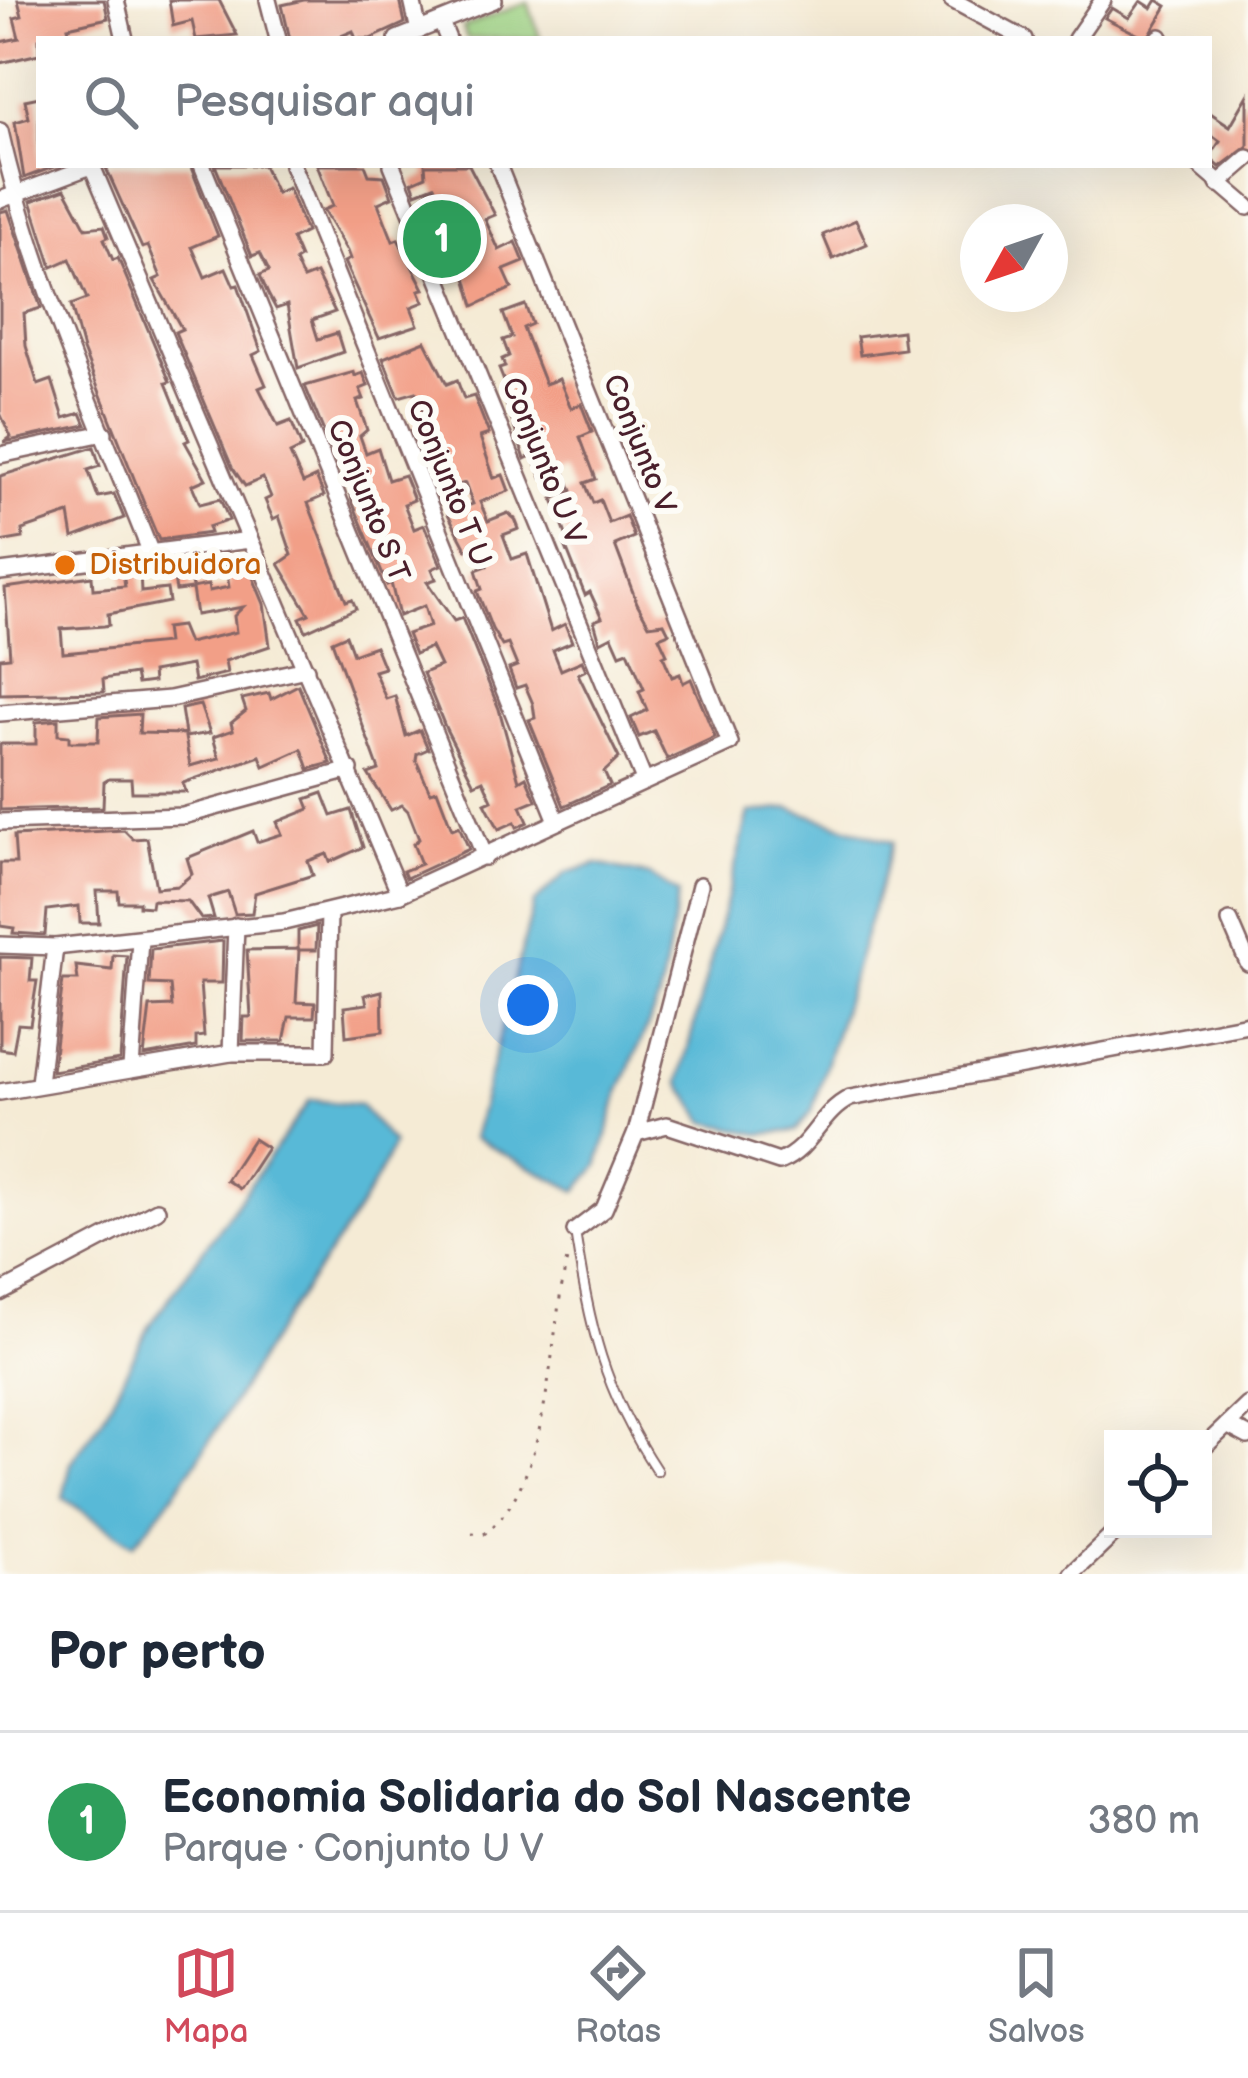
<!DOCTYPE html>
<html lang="pt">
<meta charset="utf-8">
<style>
body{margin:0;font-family:"Balsamiq Sans",sans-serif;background:#f2f2f3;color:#1f2937}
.controls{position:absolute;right:36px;bottom:36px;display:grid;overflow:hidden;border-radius:0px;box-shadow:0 12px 48px #0002}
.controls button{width:108px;height:108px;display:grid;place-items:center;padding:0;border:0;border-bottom:3px solid #e0e1e3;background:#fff;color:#1f2937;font:60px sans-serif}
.compass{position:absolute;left:960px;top:204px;width:108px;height:108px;border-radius:50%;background:#fff;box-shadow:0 12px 48px #0002;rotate:230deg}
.you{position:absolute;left:528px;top:1005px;width:42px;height:42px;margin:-30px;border:9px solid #fff;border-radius:50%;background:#1a73e8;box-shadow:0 0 0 18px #1a73e833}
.badge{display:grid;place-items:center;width:78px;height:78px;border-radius:50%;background:#d1495b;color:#fff;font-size:39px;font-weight:700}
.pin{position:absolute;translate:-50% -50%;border:6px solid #fff;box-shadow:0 3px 12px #0006}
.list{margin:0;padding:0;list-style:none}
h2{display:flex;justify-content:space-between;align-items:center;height:156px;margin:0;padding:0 48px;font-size:51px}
h2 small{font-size:39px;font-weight:400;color:#747a83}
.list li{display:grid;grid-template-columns:78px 1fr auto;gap:36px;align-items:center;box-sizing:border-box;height:180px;padding:0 48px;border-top:3px solid #e0e1e3}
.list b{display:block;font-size:45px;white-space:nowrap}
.list p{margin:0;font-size:39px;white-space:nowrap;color:#747a83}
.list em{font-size:39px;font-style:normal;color:#747a83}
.icon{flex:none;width:66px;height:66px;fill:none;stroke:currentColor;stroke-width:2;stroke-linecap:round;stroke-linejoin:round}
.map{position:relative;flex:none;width:1248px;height:1574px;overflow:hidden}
.search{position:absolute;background:#fff;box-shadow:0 12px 48px #0002;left:36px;right:36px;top:36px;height:132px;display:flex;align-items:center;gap:30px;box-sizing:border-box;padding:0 42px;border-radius:0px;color:#747a83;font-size:45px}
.sheet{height:336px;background:#fff}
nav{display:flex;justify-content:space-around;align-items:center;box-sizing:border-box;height:168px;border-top:3px solid #e0e1e3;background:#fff;font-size:33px;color:#747a83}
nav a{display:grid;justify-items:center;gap:6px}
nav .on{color:#d1495b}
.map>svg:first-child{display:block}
.green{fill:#9cd181;stroke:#737856;stroke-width:3}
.water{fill:#58b9d7;stroke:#516c81;stroke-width:3}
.building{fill:#f29f87}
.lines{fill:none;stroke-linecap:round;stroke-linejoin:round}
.lane-casing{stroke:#866666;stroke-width:12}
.street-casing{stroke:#866666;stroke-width:20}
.path{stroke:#866666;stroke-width:3;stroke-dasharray:3 9;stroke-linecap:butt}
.lane{stroke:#fff;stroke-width:8}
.street{stroke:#fff;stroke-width:15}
.food-dot{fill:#e8710a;stroke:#fdfcf7;stroke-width:4.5}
.labels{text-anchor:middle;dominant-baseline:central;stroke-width:12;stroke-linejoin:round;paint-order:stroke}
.street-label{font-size:30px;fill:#4a1f2b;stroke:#fdfcf7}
.food-label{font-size:30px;fill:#c56008;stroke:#fdfcf7;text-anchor:start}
</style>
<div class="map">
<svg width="1248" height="1574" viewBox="0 0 1248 1574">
<rect width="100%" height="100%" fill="#fdfcf7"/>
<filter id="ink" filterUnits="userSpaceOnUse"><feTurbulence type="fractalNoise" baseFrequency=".00833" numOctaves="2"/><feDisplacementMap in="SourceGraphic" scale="24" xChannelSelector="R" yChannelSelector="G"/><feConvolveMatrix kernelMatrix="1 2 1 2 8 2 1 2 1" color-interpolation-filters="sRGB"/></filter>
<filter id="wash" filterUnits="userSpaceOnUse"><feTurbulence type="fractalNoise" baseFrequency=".004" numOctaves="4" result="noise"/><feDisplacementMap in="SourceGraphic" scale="48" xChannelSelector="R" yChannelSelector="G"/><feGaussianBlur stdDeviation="2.7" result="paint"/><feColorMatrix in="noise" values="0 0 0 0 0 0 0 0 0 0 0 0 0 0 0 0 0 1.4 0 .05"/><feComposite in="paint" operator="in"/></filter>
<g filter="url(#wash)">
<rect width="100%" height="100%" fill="#f5ebd5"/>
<path class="green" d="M 528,2 L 540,38 L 467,39 L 463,27 Z"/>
<g class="water">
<path d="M 789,808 L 893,842 L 812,1111 L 796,1131 L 759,1134 L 706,1122 L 679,1082 L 749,813 Z"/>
<path d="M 597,864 L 650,876 L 678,894 L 659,999 L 620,1090 L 598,1166 L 577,1191 L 473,1138 L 534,903 L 566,873 Z"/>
<path d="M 310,1100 L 360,1105 L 393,1144 C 367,1207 323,1259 286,1316 C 236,1393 195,1476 133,1544 L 63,1498 L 71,1463 L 103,1416 L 150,1325 Z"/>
</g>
<g id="blocks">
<g class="building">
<path d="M 18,0 L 104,0 L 108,18 L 68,27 L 71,39 L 39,39 L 39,54 L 0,63 L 0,42 L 19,38 L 14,18 L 22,16 Z"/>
<path d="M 169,0 L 219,0 L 237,35 L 196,39 L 192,21 L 173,26 Z"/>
<path d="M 304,0 L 400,0 L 405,23 L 370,39 L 356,39 L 353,31 L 334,39 L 290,39 L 282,5 Z"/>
<path d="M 1157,0 L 1167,6 L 1147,39 L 1105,18 L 1112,8 L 1129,18 L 1141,1 L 1152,8 Z"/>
<path d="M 1248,95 L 1248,146 L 1220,167 L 1209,158 L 1220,141 L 1209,133 L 1209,112 L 1230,126 Z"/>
<path d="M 39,97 L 39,165 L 56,166 L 24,178 L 15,122 L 29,118 L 25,100 Z"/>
<path d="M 113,165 L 190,165 L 218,236 L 192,247 L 205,277 L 226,268 L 234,286 L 238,285 L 261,351 L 253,355 L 266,385 L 259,388 L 278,426 L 291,421 L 302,448 L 290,454 L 303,483 L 316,477 L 324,496 L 308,503 L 346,601 L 352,599 L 356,608 L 306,631 L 300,618 L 309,614 L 279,564 L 292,555 L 279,516 L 273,519 L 265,500 L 271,497 L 263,478 L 245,486 L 232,467 L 175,332 L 182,329 L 154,280 L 161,277 L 148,246 L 142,248 L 106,168 Z"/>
<path d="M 215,165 L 263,165 L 276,193 L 288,188 L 306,232 L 292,239 L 300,258 L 295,261 L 303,279 L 316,274 L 335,312 L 312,320 L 318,339 L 337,333 L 343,352 L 298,368 L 287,305 L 276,309 L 268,294 L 260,275 L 269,271 L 260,253 L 252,256 Z"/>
<path d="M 317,165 L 365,165 L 369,175 L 384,176 L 392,197 L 378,203 L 393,241 L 398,239 L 424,289 L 419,290 L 424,302 L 411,307 L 418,325 L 379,338 L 344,262 L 350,259 L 347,251 L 323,210 L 333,206 Z"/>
<path d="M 425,165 L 469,165 L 495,215 L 485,219 L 499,250 L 516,242 L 524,262 L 504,270 L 512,288 L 474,306 L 462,263 L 448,269 L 428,221 L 446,213 L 434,186 L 416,193 L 412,182 L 426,176 Z"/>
<path d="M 65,189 L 86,228 L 104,226 L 108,237 L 104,239 L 113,260 L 118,258 L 170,382 L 166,383 L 189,440 L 185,442 L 206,479 L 192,485 L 200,504 L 220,499 L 229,520 L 208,527 L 210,533 L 159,540 L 151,521 L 83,350 L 71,305 L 87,299 L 70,259 L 52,267 L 31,201 Z"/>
<path d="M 8,210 L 41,308 L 24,313 L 26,346 L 38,385 L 52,380 L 64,418 L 81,413 L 86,425 L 4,442 L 11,437 L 0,413 L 0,212 Z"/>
<path d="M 856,220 L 867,244 L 833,259 L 823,235 Z"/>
<path d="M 525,305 L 532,324 L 523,328 L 545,384 L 559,379 L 571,408 L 581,404 L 592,432 L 580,437 L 596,479 L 585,483 L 593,503 L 600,500 L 609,523 L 626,516 L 634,537 L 615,545 L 637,603 L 649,625 L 664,623 L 669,633 L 659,637 L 667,654 L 663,656 L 672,677 L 680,674 L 683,683 L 691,679 L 715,737 L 667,759 L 654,731 L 639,737 L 631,718 L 647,710 L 639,691 L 644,689 L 628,651 L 620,654 L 612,636 L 600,642 L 594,621 L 602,618 L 590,592 L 585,595 L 565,545 L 569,543 L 553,499 L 572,491 L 564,470 L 542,478 L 533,455 L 525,459 L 504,398 L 510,396 L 499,369 L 505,367 L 502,359 L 509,356 L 503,340 L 512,337 L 503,313 Z"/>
<path d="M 902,331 L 904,349 L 860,355 L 857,337 Z"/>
<path d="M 425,341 L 447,384 L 457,380 L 464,399 L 474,396 L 489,434 L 480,437 L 494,478 L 503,475 L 509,491 L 480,502 L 488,521 L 508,513 L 515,519 L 519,529 L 503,535 L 512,559 L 527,554 L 551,631 L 565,624 L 572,642 L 553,650 L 561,670 L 582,661 L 586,670 L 578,674 L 619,758 L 604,772 L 610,785 L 564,806 L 529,720 L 535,718 L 533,704 L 525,685 L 516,688 L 509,669 L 517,666 L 508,644 L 502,646 L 492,629 L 477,591 L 482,589 L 476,570 L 487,566 L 478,546 L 467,550 L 448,514 L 473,504 L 465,483 L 437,491 L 431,477 L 449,469 L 441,451 L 423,456 L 414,423 L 422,421 L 423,413 L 416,392 L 399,397 L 383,358 Z"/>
<path d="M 354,372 L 355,376 L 363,373 L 368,386 L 360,389 L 364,399 L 357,401 L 367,430 L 360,436 L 366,453 L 378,448 L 388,480 L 404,475 L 414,500 L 404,504 L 414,529 L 424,525 L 441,565 L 432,569 L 436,579 L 427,582 L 454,621 L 462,618 L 499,709 L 519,781 L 526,777 L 536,800 L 521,806 L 528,822 L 517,827 L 515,822 L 499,829 L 485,803 L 492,800 L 483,780 L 474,784 L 446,729 L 423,673 L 440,666 L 431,647 L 415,654 L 407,634 L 430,626 L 424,606 L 399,616 L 391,583 L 387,585 L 352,501 L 345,460 L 337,463 L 305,386 Z"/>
<path d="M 94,447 L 100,466 L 88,470 L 98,497 L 114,494 L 124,518 L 73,538 L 69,514 L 22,530 L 23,538 L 0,542 L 0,476 Z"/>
<path d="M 245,558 L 264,604 L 270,646 L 225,661 L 227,673 L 194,681 L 191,665 L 152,672 L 153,682 L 137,684 L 135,674 L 103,679 L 104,692 L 0,694 L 0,658 L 10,657 L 5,588 L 92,576 L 93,589 L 125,586 L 123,573 L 140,571 L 141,592 L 167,589 L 169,602 L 108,614 L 109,625 L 104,626 L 61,629 L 63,653 L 167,643 L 165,628 L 181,626 L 188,643 L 236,632 L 234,616 L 243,607 L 196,615 L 192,589 L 176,591 L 172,567 L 188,565 L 192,588 L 208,585 L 209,591 L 229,587 L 225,561 Z"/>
<path d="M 346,635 L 353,654 L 375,646 L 384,668 L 374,671 L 386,699 L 395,696 L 406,736 L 420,730 L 428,749 L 417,754 L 416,760 L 430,792 L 437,790 L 452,829 L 459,826 L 469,849 L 406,878 L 403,871 L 421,864 L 413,844 L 419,839 L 408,811 L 402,805 L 391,810 L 368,774 L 379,770 L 332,641 Z"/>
<path d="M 298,685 L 331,763 L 309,769 L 302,749 L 264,766 L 260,756 L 183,783 L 186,792 L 132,792 L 131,779 L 109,779 L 104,782 L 103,807 L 0,810 L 0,744 L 36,744 L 36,722 L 58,720 L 58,735 L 69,736 L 69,742 L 98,742 L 99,717 L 140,714 L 139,733 L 185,734 L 181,709 L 200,705 L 210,733 L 185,737 L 190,766 L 219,758 L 213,737 L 233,730 L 231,723 L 246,711 L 242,699 L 269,693 L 271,699 Z"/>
<path d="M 323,793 L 332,816 L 351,810 L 363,847 L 330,862 L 327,854 L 308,861 L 313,875 L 255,893 L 252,913 L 235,914 L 228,892 L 208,898 L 214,918 L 201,919 L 188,901 L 152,900 L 151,907 L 139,906 L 139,902 L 119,902 L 118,891 L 97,891 L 99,923 L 80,923 L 79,906 L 47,910 L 45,935 L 13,933 L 14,928 L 0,926 L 0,863 L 16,863 L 14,836 L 124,830 L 133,839 L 147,838 L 156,888 L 178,886 L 192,874 L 187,858 L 253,831 L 257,842 L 282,834 L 277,822 L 310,809 L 306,799 Z"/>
<path d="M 317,926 L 316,950 L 299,950 L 296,1002 L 315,1003 L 314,1017 L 289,1017 L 284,1041 L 243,1041 L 244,1017 L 251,1017 L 247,950 L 298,949 L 298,931 Z"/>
<path d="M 223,941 L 222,983 L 200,983 L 204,1036 L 196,1037 L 196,1047 L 144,1056 L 150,1007 L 172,1006 L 170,985 L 149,984 L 151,949 Z"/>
<path d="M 113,955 L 127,956 L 120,1060 L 52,1071 L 63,980 L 78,980 L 76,966 L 112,970 Z"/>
<path d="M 0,957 L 32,958 L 30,981 L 37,981 L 30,1025 L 18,1024 L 13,1051 L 0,1049 Z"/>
<path d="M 382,991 L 383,1031 L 346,1036 L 344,1007 L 367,1004 L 365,995 Z"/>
<path d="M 253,1139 L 267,1148 L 240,1189 L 226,1180 Z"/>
</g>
</g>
</g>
<g filter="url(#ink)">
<use href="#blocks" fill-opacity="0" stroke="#866666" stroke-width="3"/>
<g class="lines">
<defs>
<path id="lane" d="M 575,1232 C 590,1328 603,1389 657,1471"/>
<g id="street">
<path d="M 116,0 L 125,39"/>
<path d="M 268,0 L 278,39"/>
<path d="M 412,0 L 419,31"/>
<path d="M 952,0 L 1024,39"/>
<path d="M 441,22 L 448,39"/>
<path d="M 397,39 L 494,0"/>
<path d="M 1076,39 L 1103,0"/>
<path d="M 1159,39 L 1160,37"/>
<path d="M 0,131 C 33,278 97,416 152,556"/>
<path d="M 202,165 L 485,857"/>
<path d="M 292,165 L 557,821"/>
<path d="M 392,165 L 643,778"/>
<path d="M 1199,165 L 1248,207"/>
<path d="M 92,166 L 400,894"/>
<path d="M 1218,184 L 1248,158"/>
<path d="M 0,200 L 94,165"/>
<path d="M 0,455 L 104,433"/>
<path d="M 0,572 L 250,540"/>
<path d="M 0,713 L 170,699 L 306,669"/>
<path d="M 0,822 L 183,816 L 350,770"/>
<path d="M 1230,921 L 1248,963"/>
<path d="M 0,945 L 55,947 L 284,922 L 400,894 L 730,743 L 498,165"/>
<path d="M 231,1053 L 236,926"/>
<path d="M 131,1068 L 140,940"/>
<path d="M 39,1083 L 55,947"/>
<path d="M 0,1092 L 231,1053 L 326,1053 L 329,912"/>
<path d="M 636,1133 L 667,1125 L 779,1162 C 813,1148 819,1113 850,1098 L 1248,1024"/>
<path d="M 575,1231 L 604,1209 L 636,1133 L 700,885"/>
<path d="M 0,1293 L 157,1210"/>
<path d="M 1227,1425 L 1248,1436"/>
<path d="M 1203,1448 L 1248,1405"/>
<path d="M 1072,1574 L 1119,1529"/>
</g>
</defs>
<use href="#lane" class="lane-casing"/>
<use href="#street" class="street-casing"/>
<path class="path" d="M 472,1533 L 484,1534 C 553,1482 548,1334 568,1256"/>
<use href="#lane" class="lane"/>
<use href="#street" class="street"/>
</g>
</g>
<circle class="food-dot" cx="65" cy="565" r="12"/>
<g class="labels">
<g class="street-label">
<text transform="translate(639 444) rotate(68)">Conjunto V</text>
<text transform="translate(543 461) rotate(68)">Conjunto U V</text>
<text transform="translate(449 483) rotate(68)">Conjunto T U</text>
<text transform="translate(368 501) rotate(68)">Conjunto S T</text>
</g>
<g class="food-label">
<text x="89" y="565">Distribuidora</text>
</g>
</g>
</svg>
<div class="controls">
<button><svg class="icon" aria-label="locate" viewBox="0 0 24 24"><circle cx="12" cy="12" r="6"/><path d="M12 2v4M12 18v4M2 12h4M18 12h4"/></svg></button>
</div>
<svg class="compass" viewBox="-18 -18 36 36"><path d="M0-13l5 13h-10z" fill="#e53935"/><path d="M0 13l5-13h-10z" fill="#747a83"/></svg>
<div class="you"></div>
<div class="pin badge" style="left:442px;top:239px;background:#2e9e5b">1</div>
<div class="search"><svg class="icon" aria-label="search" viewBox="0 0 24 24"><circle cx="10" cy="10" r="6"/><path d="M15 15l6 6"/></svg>Pesquisar aqui</div>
</div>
<section class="sheet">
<h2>Por perto<small></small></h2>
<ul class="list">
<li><span class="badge" style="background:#2e9e5b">1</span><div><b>Economia Solidaria do Sol Nascente</b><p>Parque · Conjunto U V</p></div><em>380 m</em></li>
</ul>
</section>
<nav>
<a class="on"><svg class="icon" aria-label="map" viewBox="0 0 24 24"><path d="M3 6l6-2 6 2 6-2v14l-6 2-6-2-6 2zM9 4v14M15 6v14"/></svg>Mapa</a>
<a><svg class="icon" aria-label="directions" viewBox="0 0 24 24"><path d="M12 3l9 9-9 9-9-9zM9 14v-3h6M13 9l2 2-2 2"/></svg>Rotas</a>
<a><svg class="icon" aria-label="saved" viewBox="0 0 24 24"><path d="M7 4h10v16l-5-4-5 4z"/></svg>Salvos</a>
</nav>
